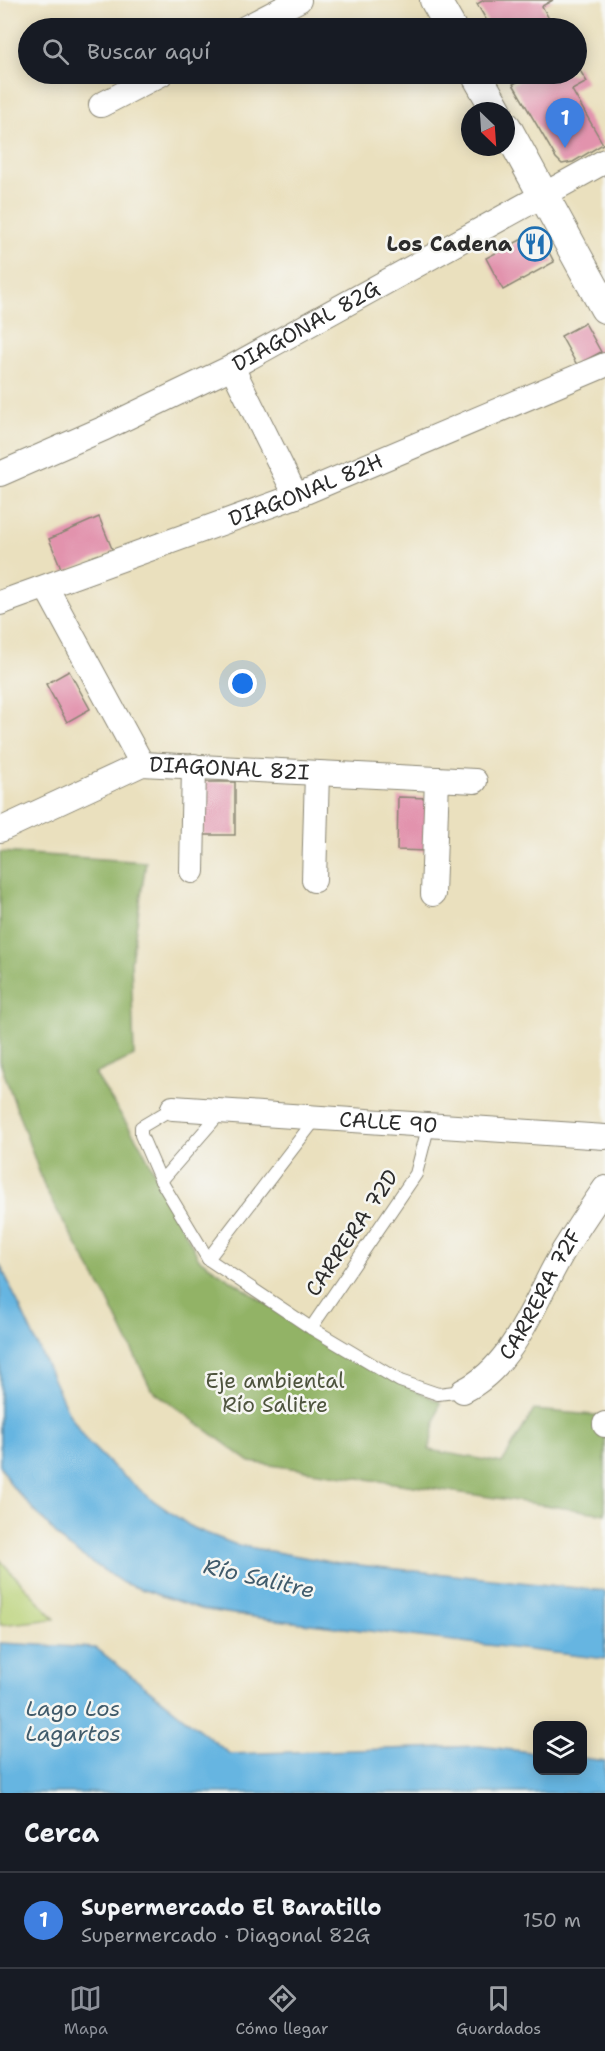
<!DOCTYPE html>
<html lang="es">
<meta charset="utf-8">
<style>
body{margin:0;font-family:"Shantell Sans",sans-serif;background:#242831;color:#f1f3f6}
.controls{position:absolute;right:18px;bottom:18px;display:grid;overflow:hidden;border-radius:12px;box-shadow:0 3px 15px #0003}
.controls button{width:54px;height:54px;display:grid;place-items:center;padding:0;border:0;border-bottom:2px solid #363941;background:#171b24;color:#f1f3f6;font:30px sans-serif}
.compass{position:absolute;left:461px;top:102px;width:54px;height:54px;border-radius:50%;background:#171b24;box-shadow:0 3px 15px #0003;rotate:155deg}
.you{position:absolute;left:243px;top:684px;width:21px;height:21px;margin:-15px;border:4px solid #fff;border-radius:50%;background:#1a73e8;box-shadow:0 0 0 9px #1a73e833}
.badge{display:grid;place-items:center;width:39px;height:39px;border-radius:50%;background:#8c9099;color:#fff;font-size:20px;font-weight:700}
.pin{position:absolute;translate:-50% -50px;filter:drop-shadow(0 2px 3px #0008)}
.pin::after{content:'';position:absolute;top:32px;width:21px;height:18px;background:inherit;clip-path:polygon(0 0,100% 0,50% 100%)}
.list{margin:0;padding:0;list-style:none}
h2{display:flex;justify-content:space-between;align-items:center;height:78px;margin:0;padding:0 24px;font-size:26px}
h2 small{font-size:20px;font-weight:400;color:#9ea1a6}
.list li{display:grid;grid-template-columns:39px 1fr auto;gap:18px;align-items:center;box-sizing:border-box;height:96px;padding:0 24px;border-top:2px solid #363941}
.list b{display:block;font-size:22px;white-space:nowrap}
.list p{margin:0;font-size:20px;white-space:nowrap;color:#9ea1a6}
.list em{font-size:20px;font-style:normal;color:#9ea1a6}
.icon{flex:none;width:33px;height:33px;fill:none;stroke:currentColor;stroke-width:2;stroke-linecap:round;stroke-linejoin:round}
.map{position:relative;flex:none;width:605px;height:1793px;overflow:hidden}
.search{position:absolute;background:#171b24;box-shadow:0 3px 15px #0003;left:18px;right:18px;top:18px;height:66px;display:flex;align-items:center;gap:15px;box-sizing:border-box;padding:0 21px;border-radius:33px;color:#9ea1a6;font-size:22px}
.sheet{height:174px;background:#171b24}
nav{display:flex;justify-content:space-around;align-items:center;box-sizing:border-box;height:84px;border-top:2px solid #363941;background:#171b24;font-size:16px;color:#9ea1a6}
nav a{display:grid;justify-items:center;gap:3px}
nav .on{color:#8c9099}
.map>svg:first-child{display:block}
.green{fill:#b8d175;stroke:#727e50;stroke-width:1.5}
.forest{fill:#92b366;stroke:#5e6f48;stroke-width:1.5}
.water{fill:#66b5e1;stroke:#487086;stroke-width:1.5}
.building{fill:#e293ad}
.lines{fill:none;stroke-linecap:round;stroke-linejoin:round}
.service-casing{stroke:#8a8674;stroke-width:14}
.minor-casing{stroke:#8a8674;stroke-width:26}
.tertiary-casing{stroke:#8a8674;stroke-width:32}
.service{stroke:#fff;stroke-width:12}
.minor{stroke:#fff;stroke-width:24}
.tertiary{stroke:#fff;stroke-width:30}
.labels{text-anchor:middle;dominant-baseline:central;stroke-width:5;stroke-linejoin:round;paint-order:stroke}
.poi-label{font-size:21px;font-weight:bold;fill:#2b2b2b;stroke:#f6f6f2;text-anchor:end}
.street-label{font-size:21px;fill:#2b2b2b;stroke:#f6f6f2}
.park-label{font-size:21px;fill:#4e543e;stroke:#f6f6f2}
.water-label{font-size:22px;font-style:italic;fill:#405b6b;stroke:#f6f6f2}
</style>
<div class="map">
<svg width="605" height="1793" viewBox="0 0 605 1793">
<rect width="100%" height="100%" fill="#f6f6f2"/>
<filter id="ink" filterUnits="userSpaceOnUse"><feTurbulence type="fractalNoise" baseFrequency=".0167" numOctaves="2"/><feDisplacementMap in="SourceGraphic" scale="12" xChannelSelector="R" yChannelSelector="G"/><feConvolveMatrix kernelMatrix="1 2 1 2 8 2 1 2 1" color-interpolation-filters="sRGB"/></filter>
<filter id="wash" filterUnits="userSpaceOnUse"><feTurbulence type="fractalNoise" baseFrequency=".008" numOctaves="4" result="noise"/><feDisplacementMap in="SourceGraphic" scale="24" xChannelSelector="R" yChannelSelector="G"/><feGaussianBlur stdDeviation="1.35" result="paint"/><feColorMatrix in="noise" values="0 0 0 0 0 0 0 0 0 0 0 0 0 0 0 0 0 1.4 0 .05"/><feComposite in="paint" operator="in"/></filter>
<g filter="url(#wash)">
<rect width="100%" height="100%" fill="#eae0be"/>
<path class="green" d="M 0,1559 L 1,1561 L 55,1619 L 0,1625 Z"/>
<path class="forest" d="M 0,852 L 146,862 L 131,961 L 134,1056 L 95,1074 L 141,1146 L 199,1259 L 347,1357 L 440,1402 L 429,1450 L 502,1463 L 534,1410 L 605,1416 L 605,1514 L 250,1462 L 151,1389 L 107,1298 L 46,1191 L 0,1062 Z"/>
<g class="water">
<path d="M 0,1264 L 69,1414 L 88,1442 L 115,1469 L 150,1498 L 193,1528 L 237,1545 L 331,1562 L 605,1591 L 605,1659 L 260,1618 L 200,1609 L 123,1583 L 66,1545 L 11,1485 L 0,1465 Z"/>
<path d="M 0,1643 L 96,1648 L 230,1754 L 480,1746 L 537,1753 L 538,1770 L 582,1770 L 583,1758 L 605,1761 L 605,1793 L 0,1793 Z"/>
</g>
<g id="blocks">
<g class="building">
<path d="M 484,0 L 553,0 L 542,6 L 554,28 L 491,28 L 477,4 Z"/>
<path d="M 576,64 L 587,82 L 572,90 L 603,144 L 573,162 L 562,164 L 556,158 L 513,84 L 532,74 L 576,74 Z"/>
<path d="M 538,231 L 554,262 L 503,290 L 486,258 Z"/>
<path d="M 585,323 L 601,352 L 577,365 L 561,336 Z"/>
<path d="M 99,517 L 113,551 L 63,573 L 49,539 Z"/>
<path d="M 69,671 L 90,709 L 67,722 L 46,684 Z"/>
<rect x="203" y="782" width="32" height="53"/>
<path d="M 398,797 L 429,798 L 428,851 L 397,850 Z"/>
</g>
</g>
</g>
<g filter="url(#ink)">
<use href="#blocks" fill-opacity="0" stroke="#8a8674" stroke-width="1.5"/>
<g class="lines">
<defs>
<g id="service">
<path d="M 173,1108 L 141,1127 L 141,1135 L 161,1181 L 208,1259 L 311,1328 L 400,1381 L 438,1394 L 463,1391"/>
<path d="M 161,1181 L 221,1112"/>
<path d="M 208,1259 L 317,1117"/>
<path d="M 311,1328 L 416,1174 L 429,1124"/>
</g>
<g id="minor">
<path d="M 245,28 L 299,0"/>
<path d="M 101,105 L 161,74"/>
<path d="M 232,367 L 296,496"/>
<path id="s1" d="M 0,474 L 105,428 L 232,367 L 605,161"/>
<path d="M 46,587 L 142,764"/>
<path id="s2" d="M 0,603 L 296,496 L 605,365"/>
<path id="s3" d="M 0,830 L 142,764 L 475,781"/>
<path d="M 192,871 L 194,766"/>
<path d="M 314,880 L 317,773"/>
<path d="M 433,894 L 437,779"/>
<path id="s4" d="M 173,1108 L 605,1137"/>
<path id="s5" d="M 463,1391 C 516,1365 535,1298 564,1250 C 577,1229 591,1208 605,1188"/>
<path d="M 605,1425 L 605,1424"/>
</g>
<g id="tertiary">
<path d="M 435,0 L 451,28"/>
<path d="M 476,74 L 497,111"/>
<path d="M 506,127 L 605,308"/>
</g>
</defs>
<use href="#service" class="service-casing"/>
<use href="#minor" class="minor-casing"/>
<use href="#tertiary" class="tertiary-casing"/>
<use href="#service" class="service"/>
<use href="#minor" class="minor"/>
<use href="#tertiary" class="tertiary"/>
</g>
</g>
<defs>
<symbol id="restaurant-ring" viewBox="-11 -11 22 22"><circle r="9.5" fill="#f6f6f2" stroke="#1f6fb2" stroke-width="1.5"/><path d="M-5-6h1v4h1v-4h1v4h1v-4h1v5L-1.5 .5V6h-2V.5L-5-1ZM5-6V6H3V1.5H1.5Q1.5-4 5-6Z" fill="#1f6fb2"/></symbol>
</defs>
<g fill-rule="evenodd">
<use href="#restaurant-ring" x="516" y="225" width="38" height="38"/>
</g>
<g class="labels">
<g class="poi-label">
<text x="512" y="244">Los Cadena</text>
</g>
<g class="street-label">
<text stroke="none"><textPath href="#s1" startOffset="340">DIAGONAL 82G</textPath></text>
<text stroke="none"><textPath href="#s2" startOffset="326">DIAGONAL 82H</textPath></text>
<text stroke="none"><textPath href="#s3" startOffset="244">DIAGONAL 82I</textPath></text>
<text stroke="none"><textPath href="#s4" startOffset="216">CALLE 90</textPath></text>
<text transform="translate(352 1233) rotate(-56)">CARRERA 72D</text>
<text stroke="none"><textPath href="#s5" startOffset="126">CARRERA 72F</textPath></text>
</g>
<g class="park-label">
<text x="275" y="1381">Eje ambiental<tspan x="275" dy="24">Río Salitre</tspan></text>
</g>
<g class="water-label">
<text transform="translate(259 1578) rotate(13)">Río Salitre</text>
<text x="73" y="1708">Lago Los<tspan x="73" dy="25">Lagartos</tspan></text>
</g>
</g>
</svg>
<div class="controls">
<button><svg class="icon" aria-label="layers" viewBox="0 0 24 24"><path d="M12 4l9 5-9 5-9-5zM3 14l9 5 9-5"/></svg></button>
</div>
<svg class="compass" viewBox="-18 -18 36 36"><path d="M0-13l5 13h-10z" fill="#e53935"/><path d="M0 13l5-13h-10z" fill="#9ea1a6"/></svg>
<div class="you"></div>
<div class="pin badge" style="left:565px;top:148px;background:#3f7fe0">1</div>
<div class="search"><svg class="icon" aria-label="search" viewBox="0 0 24 24"><circle cx="10" cy="10" r="6"/><path d="M15 15l6 6"/></svg>Buscar aquí</div>
</div>
<section class="sheet">
<h2>Cerca<small></small></h2>
<ul class="list">
<li><span class="badge" style="background:#3f7fe0">1</span><div><b>Supermercado El Baratillo</b><p>Supermercado · Diagonal 82G</p></div><em>150 m</em></li>
</ul>
</section>
<nav>
<a class="on"><svg class="icon" aria-label="map" viewBox="0 0 24 24"><path d="M3 6l6-2 6 2 6-2v14l-6 2-6-2-6 2zM9 4v14M15 6v14"/></svg>Mapa</a>
<a><svg class="icon" aria-label="directions" viewBox="0 0 24 24"><path d="M12 3l9 9-9 9-9-9zM9 14v-3h6M13 9l2 2-2 2"/></svg>Cómo llegar</a>
<a><svg class="icon" aria-label="saved" viewBox="0 0 24 24"><path d="M7 4h10v16l-5-4-5 4z"/></svg>Guardados</a>
</nav>
